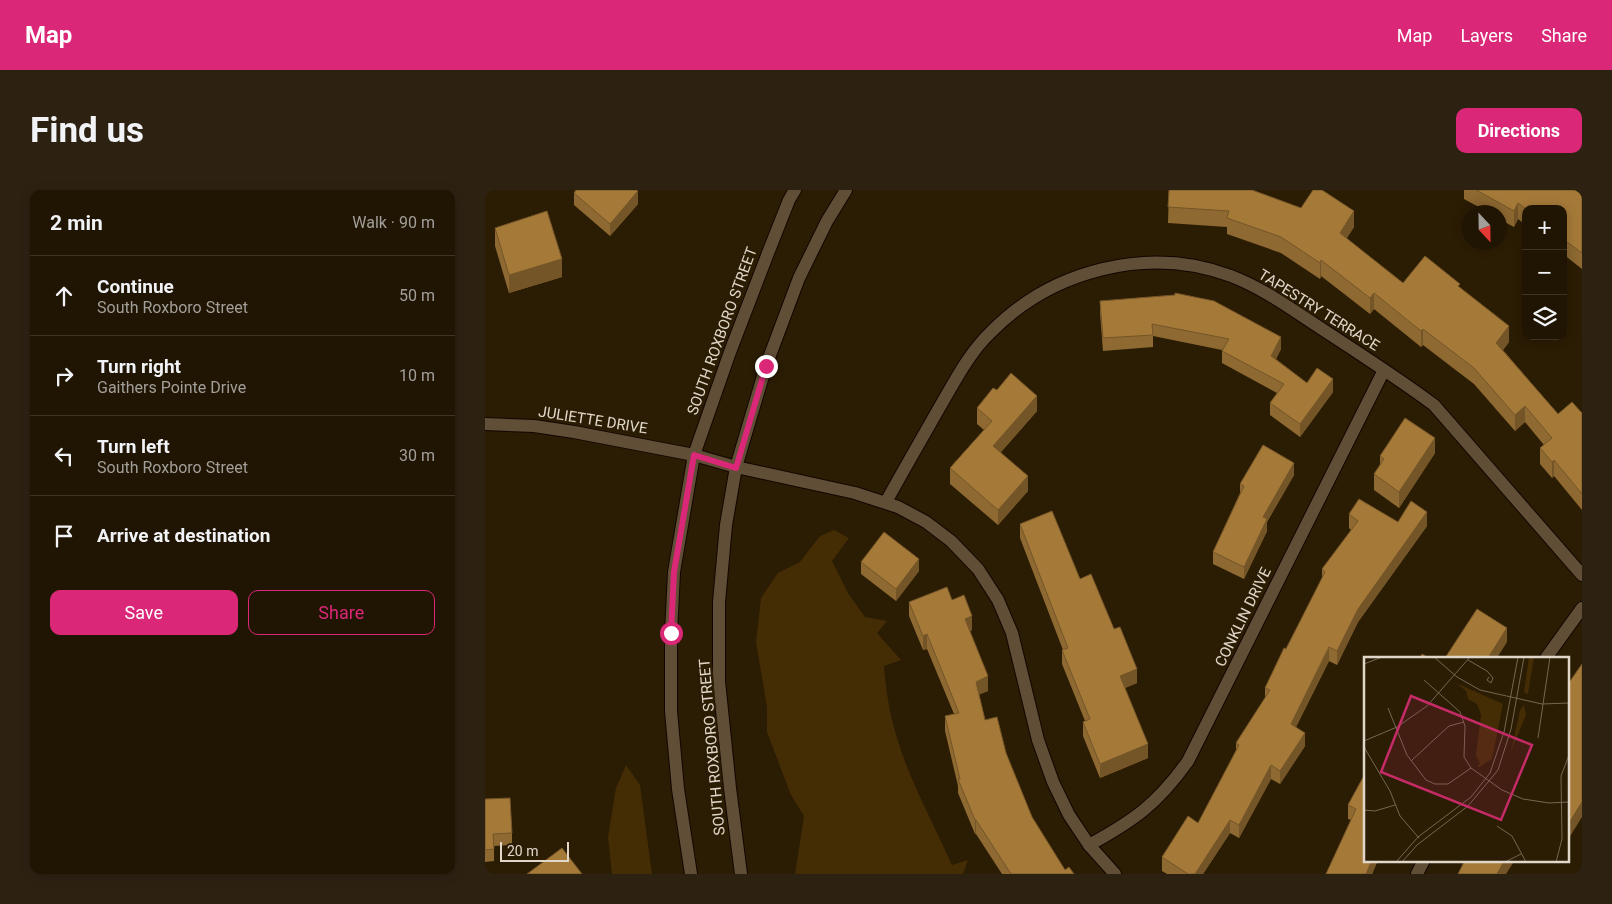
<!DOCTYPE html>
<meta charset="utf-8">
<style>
body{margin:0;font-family:Roboto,sans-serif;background:#2d2212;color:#f1f3f6}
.controls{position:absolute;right:15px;top:15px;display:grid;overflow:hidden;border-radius:10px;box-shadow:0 2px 12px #0003}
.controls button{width:45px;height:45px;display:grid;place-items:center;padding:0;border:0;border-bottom:1px solid #3d3425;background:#201503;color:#f1f3f6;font:25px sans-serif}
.compass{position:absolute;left:977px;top:15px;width:45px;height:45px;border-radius:50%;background:#201503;box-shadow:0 2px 12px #0003;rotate:158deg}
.scale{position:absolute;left:15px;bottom:12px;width:69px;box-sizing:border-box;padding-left:5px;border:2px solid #e1d7c9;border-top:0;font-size:14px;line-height:18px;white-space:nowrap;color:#e1d7c9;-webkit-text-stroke:4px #2b1c04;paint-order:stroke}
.stop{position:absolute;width:15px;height:15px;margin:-11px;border:4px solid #db2777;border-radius:50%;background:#fff}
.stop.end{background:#db2777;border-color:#fff;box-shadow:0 1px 5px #0008}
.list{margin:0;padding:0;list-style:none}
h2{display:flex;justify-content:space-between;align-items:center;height:65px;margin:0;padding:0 20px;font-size:21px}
h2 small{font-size:16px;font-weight:400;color:#a29f9a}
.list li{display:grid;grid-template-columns:32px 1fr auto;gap:15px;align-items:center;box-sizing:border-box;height:80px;padding:0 20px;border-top:1px solid #3d3425}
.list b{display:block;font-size:19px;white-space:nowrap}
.list p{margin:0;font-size:16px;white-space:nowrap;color:#a29f9a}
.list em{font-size:16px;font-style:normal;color:#a29f9a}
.actions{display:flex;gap:10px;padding:15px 20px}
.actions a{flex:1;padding:11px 0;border:1px solid #db2777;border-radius:10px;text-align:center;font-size:18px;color:#db2777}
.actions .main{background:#db2777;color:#fff}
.icon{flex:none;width:28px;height:28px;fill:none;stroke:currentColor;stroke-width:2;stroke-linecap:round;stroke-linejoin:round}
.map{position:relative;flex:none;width:1097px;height:684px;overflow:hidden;border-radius:10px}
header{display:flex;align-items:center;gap:30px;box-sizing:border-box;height:70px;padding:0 25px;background:#db2777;color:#fff}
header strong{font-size:24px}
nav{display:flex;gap:28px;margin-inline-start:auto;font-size:18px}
.intro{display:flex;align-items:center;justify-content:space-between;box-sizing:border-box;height:120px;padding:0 30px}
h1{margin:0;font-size:35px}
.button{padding:12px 22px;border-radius:10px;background:#db2777;color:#fff;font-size:18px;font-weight:700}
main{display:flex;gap:30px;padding:0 30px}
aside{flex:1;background:#201503;border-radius:10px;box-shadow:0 2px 12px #0003}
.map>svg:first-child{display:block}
.green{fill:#442c05}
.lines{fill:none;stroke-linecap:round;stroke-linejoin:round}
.minor-casing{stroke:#130600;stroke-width:14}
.tertiary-casing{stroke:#130600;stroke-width:14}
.minor{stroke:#604e36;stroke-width:12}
.tertiary{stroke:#604e36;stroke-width:12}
.wall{fill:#8e6931}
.shaded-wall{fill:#745528}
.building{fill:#a57a39;stroke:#745528}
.route{stroke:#db2777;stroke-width:6}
.labels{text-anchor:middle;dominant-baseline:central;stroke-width:5;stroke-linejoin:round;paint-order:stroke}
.street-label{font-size:15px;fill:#e1d7c9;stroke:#2b1c04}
.inset-road{fill:none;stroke:#746753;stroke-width:1}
.view{fill:#c52b66;fill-opacity:0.15;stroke:#c52b66;stroke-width:2.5}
.inset-edge{fill:none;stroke:#e1d7c9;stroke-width:2.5}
</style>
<header>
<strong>Map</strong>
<nav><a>Map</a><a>Layers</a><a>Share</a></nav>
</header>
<div class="intro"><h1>Find us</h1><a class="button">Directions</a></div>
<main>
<aside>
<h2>2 min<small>Walk · 90 m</small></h2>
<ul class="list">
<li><svg class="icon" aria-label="ahead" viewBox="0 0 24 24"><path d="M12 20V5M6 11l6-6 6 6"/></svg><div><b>Continue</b><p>South Roxboro Street</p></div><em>50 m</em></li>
<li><svg class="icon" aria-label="right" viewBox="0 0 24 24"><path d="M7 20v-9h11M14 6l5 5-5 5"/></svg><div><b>Turn right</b><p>Gaithers Pointe Drive</p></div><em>10 m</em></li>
<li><svg class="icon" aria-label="left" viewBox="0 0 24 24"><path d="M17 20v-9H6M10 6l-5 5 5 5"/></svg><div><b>Turn left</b><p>South Roxboro Street</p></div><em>30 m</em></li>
<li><svg class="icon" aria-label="arrive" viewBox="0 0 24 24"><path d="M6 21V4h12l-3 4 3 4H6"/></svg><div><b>Arrive at destination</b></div></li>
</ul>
<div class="actions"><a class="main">Save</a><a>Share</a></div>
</aside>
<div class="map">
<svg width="1097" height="684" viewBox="0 0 1097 684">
<rect width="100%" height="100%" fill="#2b1c04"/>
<g class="green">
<path d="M 349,340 L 364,348 L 347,371 L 363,403 L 380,427 L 402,431 L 392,443 L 416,470 L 399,476 C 401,501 405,527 413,551 C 426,594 449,634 467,675 L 483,670 L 478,684 L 310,684 L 319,626 L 306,605 L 282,542 L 282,517 L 271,452 L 276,408 L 293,383 L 315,372 L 335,346 Z"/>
<path d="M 141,575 L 155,595 L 167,684 L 127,684 L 123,647 L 131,598 Z"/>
</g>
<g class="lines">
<defs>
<g id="minor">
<path d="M 0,234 L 49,236 L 89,242 L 209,265 L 251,277 L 370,303 L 413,317 L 441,332 L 466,351 L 493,379 L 513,410 L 527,443 L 553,550 L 568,592 L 584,625 L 604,655 L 630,684"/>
<path d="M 401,312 C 418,281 436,250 453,220 C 469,193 483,164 506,142 C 567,80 663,55 746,86 C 780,99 809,121 840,141 C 877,165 914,189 949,215 L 1097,385"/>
<path d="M 1061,468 L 1097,418"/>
<path d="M 604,655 C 650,630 673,613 703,571 L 899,180"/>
<path d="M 932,684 L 939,670"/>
</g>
<g id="tertiary">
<path d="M 206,684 L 193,599 L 186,521 L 186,443 L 189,382 L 209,265 L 245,162 L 283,63 L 304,10 L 310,0"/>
<path d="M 256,684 L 245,598 L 234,491 L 234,412 L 241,335 L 251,277 L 281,176 L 314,88 L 342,31 L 361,0"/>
</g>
</defs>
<use href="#minor" class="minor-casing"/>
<use href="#tertiary" class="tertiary-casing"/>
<use href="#minor" class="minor"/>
<use href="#tertiary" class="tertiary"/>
</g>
<g class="wall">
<path d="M 684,0 L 869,37 L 861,49 L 918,93 L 975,98 L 1024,152 L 1018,160 L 1073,224 L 1097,223 L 1097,320 L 1069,286 L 1067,288 L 1055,274 L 1055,258 L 1059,255 L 1040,232 L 1030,241 L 989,194 L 938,155 L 936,157 L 889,119 L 885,124 L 836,86 L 835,89 L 796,63 L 742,44 L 742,37 L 683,33 Z"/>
<path d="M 979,0 L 1097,0 L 1097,79 L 1078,64 L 1078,19 L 1041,19 L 1041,35 L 1033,29 L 1029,37 L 1014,29 L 1014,22 L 1003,22 L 979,9 Z"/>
<path d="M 89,3 L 153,14 L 125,46 L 89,15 Z"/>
<path d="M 10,38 L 77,87 L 24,103 L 10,56 Z"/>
<path d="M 615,111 L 796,159 L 791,169 L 822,193 L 848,202 L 815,247 L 785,225 L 785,213 L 792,203 L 737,173 L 737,160 L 668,146 L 668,157 L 618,161 L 615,123 Z"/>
<path d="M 512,200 L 552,221 L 516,262 L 543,301 L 513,335 L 465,294 L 465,278 L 499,240 L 492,234 L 492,218 Z"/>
<path d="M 950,263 L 914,318 L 889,300 L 889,284 L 895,275 L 895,266 Z"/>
<path d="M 809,285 L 782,332 L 782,341 L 759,389 L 728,374 L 728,362 L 755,303 L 755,294 Z"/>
<path d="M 864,324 L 942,336 L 873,432 L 852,475 L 844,471 L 811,537 L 820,556 L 795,594 L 786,589 L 754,648 L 745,643 L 718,684 L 682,684 L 677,681 L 677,667 L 713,633 L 751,562 L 751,553 L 780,508 L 780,498 L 837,390 L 837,379 L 866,340 L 864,338 Z"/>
<path d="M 535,334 L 595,389 L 629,439 L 652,493 L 640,498 L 663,568 L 615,588 L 598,546 L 598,532 L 600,531 L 577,474 L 577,460 L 578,460 L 535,348 Z"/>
<path d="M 376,372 L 434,381 L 411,411 L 376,384 Z"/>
<path d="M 467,410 L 487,440 L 485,441 L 503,501 L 494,504 L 500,530 L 521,563 L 547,627 L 580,680 L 589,684 L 517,684 L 491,644 L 490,644 L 473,603 L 473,596 L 460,541 L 460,526 L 469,524 L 442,459 L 438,460 L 424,426 L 424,412 Z"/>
<path d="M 881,582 L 881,670 L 893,670 L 887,684 L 841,684 L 866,630 L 863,629 L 863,615 Z"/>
<path d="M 0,609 L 27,643 L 27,655 L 9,656 L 9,671 L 0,672 Z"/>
</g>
<g class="shaded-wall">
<path d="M 153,1 L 153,14 L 125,46 L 125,34 Z"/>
<path d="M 1033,13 L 1033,29 L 1029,37 L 1029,21 Z"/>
<path d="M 869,21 L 869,37 L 855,59 L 855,43 Z"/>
<path d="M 77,69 L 77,87 L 24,103 L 24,85 Z"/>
<path d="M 836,70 L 836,86 L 835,89 L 835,73 Z"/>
<path d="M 889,103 L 889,119 L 885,124 L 885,108 Z"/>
<path d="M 1024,136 L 1024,152 L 1011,169 L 1011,153 Z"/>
<path d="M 938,139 L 938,155 L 936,157 L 936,141 Z"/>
<path d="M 796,147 L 796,159 L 786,178 L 786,166 Z"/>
<path d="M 848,189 L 848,202 L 815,247 L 815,234 Z"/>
<path d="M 552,206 L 552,221 L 508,271 L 508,256 Z"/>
<path d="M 1040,216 L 1040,232 L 1030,241 L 1030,225 Z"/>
<path d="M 950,248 L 950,263 L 914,318 L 914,302 Z"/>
<path d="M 1069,270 L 1069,286 L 1067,288 L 1067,272 Z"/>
<path d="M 809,273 L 809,285 L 782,332 L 782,341 L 759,389 L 759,377 L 778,327 Z"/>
<path d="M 543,286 L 543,301 L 513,335 L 513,320 Z"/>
<path d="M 942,322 L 942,336 L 873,432 L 852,475 L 852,461 L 873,419 Z"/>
<path d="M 434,369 L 434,381 L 411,411 L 411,399 Z"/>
<path d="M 487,426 L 487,440 L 480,443 L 480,429 Z"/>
<path d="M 1022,438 L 1022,452 L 1012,468 L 1003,468 Z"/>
<path d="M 442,444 L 442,459 L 438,460 L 438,446 Z"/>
<path d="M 844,457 L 844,471 L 806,547 L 806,534 Z"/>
<path d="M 652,479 L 652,493 L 635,500 L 635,486 Z"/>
<path d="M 503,486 L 503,501 L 491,506 L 491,492 Z"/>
<path d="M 820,543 L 820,556 L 795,594 L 795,581 Z"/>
<path d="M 663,554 L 663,568 L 615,588 L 615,574 Z"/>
<path d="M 786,575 L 786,589 L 754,648 L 754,635 Z"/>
<path d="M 1097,612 L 1097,627 L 1084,648 L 1084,633 Z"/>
<rect x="490" y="630" width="1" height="14"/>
<path d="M 745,630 L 745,643 L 718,684 L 710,684 Z"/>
<path d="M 887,670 L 893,670 L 887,684 L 881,684 Z"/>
<path d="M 1020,670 L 1030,670 L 1021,684 L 1012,684 Z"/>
</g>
<g class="building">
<path d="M 91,0 L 151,0 L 153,1 L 125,34 L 89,3 Z"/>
<path d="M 684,0 L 767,0 L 816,18 L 828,0 L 837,0 L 869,21 L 855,43 L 918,93 L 940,66 L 975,94 L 973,96 L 1024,136 L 1011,153 L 1073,224 L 1087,212 L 1097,223 L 1097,304 L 1069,270 L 1067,272 L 1055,258 L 1067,248 L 1040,216 L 1030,225 L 989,178 L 938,139 L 936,141 L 889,103 L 885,108 L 836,70 L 835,73 L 796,47 L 742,28 L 744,21 L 683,17 Z"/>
<path d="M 991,0 L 1097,0 L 1097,63 L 1078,49 L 1078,19 L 1041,19 L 1033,13 L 1029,21 Z"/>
<path d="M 62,21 L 77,69 L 24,85 L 10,38 Z"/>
<path d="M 690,103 L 729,111 L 796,147 L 786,166 L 822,193 L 832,178 L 848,189 L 815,234 L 785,213 L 799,194 L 737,161 L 744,149 L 667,134 L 668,145 L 618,148 L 615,111 L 690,105 Z"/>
<path d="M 526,183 L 552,206 L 508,256 L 543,286 L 513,320 L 465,278 L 507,231 L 492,218 L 508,198 L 512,200 Z"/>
<path d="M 920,228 L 950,248 L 914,302 L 889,284 L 899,269 L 895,266 Z"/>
<path d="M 778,255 L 809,273 L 778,327 L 782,329 L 759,377 L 728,362 L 759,296 L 755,294 Z"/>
<path d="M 874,309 L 913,332 L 926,311 L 942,322 L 873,419 L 852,461 L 844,457 L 806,534 L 820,543 L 795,581 L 786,575 L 754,635 L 745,630 L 710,684 L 703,684 L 677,667 L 703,626 L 713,633 L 754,555 L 751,553 L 785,500 L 780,498 L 799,458 L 801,459 L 840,382 L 837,379 L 873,331 L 864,324 Z"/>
<path d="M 567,321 L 595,389 L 606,384 L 629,439 L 635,437 L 652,479 L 635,486 L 663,554 L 615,574 L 598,532 L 605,529 L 577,460 L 583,458 L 535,334 Z"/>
<path d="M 399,342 L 434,369 L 411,399 L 376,372 Z"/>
<path d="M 462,397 L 467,410 L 479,405 L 487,426 L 480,429 L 503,486 L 491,492 L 500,530 L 512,527 L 521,563 L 547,627 L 580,680 L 584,677 L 589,684 L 526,684 L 491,630 L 490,630 L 473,589 L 475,589 L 460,526 L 474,523 L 442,444 L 438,446 L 424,412 Z"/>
<path d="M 992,419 L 1022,438 L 1003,468 L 960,468 Z"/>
<path d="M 937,464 L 944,468 L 935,468 Z"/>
<path d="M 1097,474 L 1097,612 L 1084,633 L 1083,494 Z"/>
<path d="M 881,582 L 881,670 L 887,670 L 881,684 L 841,684 L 871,619 L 863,615 Z"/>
<path d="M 25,608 L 27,643 L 8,644 L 9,659 L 0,660 L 0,609 Z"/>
<path d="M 77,658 L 97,684 L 42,684 Z"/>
<path d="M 980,670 L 1020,670 L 1012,684 L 973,684 Z"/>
</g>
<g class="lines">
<path class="route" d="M 186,443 L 189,382 L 209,265 L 251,278 L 281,176"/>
</g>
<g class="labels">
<g class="street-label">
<text transform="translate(834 120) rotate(32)">TAPESTRY TERRACE</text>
<text transform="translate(237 141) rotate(-70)">SOUTH ROXBORO STREET</text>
<text transform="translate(108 230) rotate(9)">JULIETTE DRIVE</text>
<text transform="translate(758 427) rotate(-64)">CONKLIN DRIVE</text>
<text transform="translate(227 557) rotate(-95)">SOUTH ROXBORO STREET</text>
</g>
</g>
<g transform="translate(879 467)">
<rect width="205" height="205" fill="#2b1c04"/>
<path d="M 165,0 L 170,0 L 164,37 L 160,35 ZM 92,26 L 139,47 L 128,102 L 116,110 L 113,109 L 116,107 L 112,98 L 117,58 L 113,47 L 104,42 L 102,34 ZM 160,48 L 162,58 L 147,94 L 156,53 Z" fill="#442c05"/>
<path class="inset-road" d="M 70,0 L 93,20 L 116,33 L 178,47 L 205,46M 104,3 L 123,14 L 129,21 L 127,26 L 123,23 L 125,20M 0,7 L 18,0M 60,23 L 96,55 L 101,69 L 100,100 L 107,111 L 138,133 L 159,142 L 185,146 L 205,145M 24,51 L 43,98 L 62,123 L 71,127 L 84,127 L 107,111M 174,81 L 186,0M 0,84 L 33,70 L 63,49 L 106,0M 0,90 L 26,134 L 36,159 L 55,181M 47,104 L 85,69 L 100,65M 0,153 L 11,154 L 31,148M 133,169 L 148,179 L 162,205M 32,205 L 54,180 L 107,140 L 126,116 L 140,75 L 154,0M 38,205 L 53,188 L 104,149 L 134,113 L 147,72 L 160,0M 141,205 L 157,197M 192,205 L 198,182 L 197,119 L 205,98"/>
<path class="view" d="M 47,39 L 168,88 L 137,163 L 17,115 Z"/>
<rect width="205" height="205" class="inset-edge"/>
</g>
</svg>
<div class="controls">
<button>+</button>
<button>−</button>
<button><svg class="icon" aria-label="layers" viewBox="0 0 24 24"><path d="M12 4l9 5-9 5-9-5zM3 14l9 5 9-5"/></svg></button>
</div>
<svg class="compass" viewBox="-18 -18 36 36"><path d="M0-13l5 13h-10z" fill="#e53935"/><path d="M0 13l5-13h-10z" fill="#a29f9a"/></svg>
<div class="scale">20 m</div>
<div class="stop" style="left:186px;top:443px"></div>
<div class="stop end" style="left:281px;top:176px"></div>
</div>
</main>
